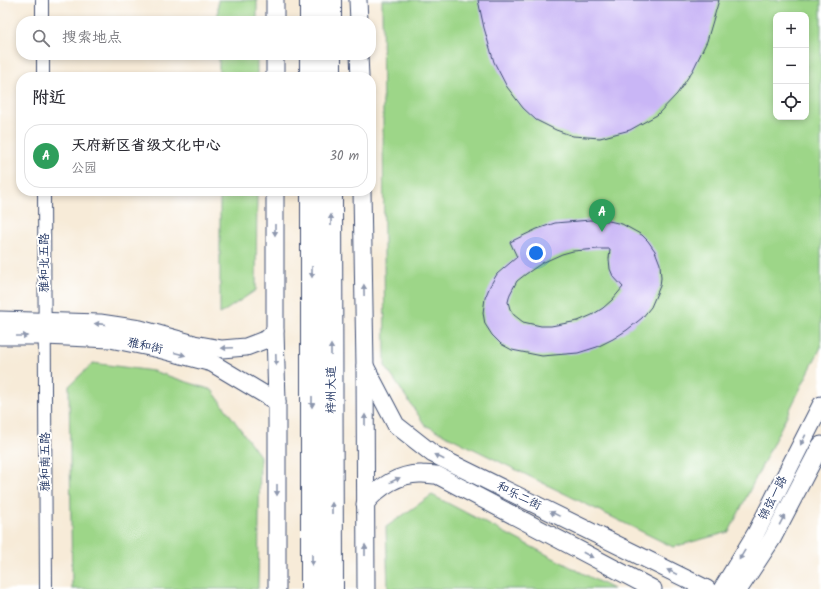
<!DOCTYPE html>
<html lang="zh">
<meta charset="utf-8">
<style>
body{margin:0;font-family:Kalam,"LXGW WenKai TC",sans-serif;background:#f2f2f3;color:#2b2b33}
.controls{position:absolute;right:12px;top:12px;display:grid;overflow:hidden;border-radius:8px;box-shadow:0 2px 6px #0003}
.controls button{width:36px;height:36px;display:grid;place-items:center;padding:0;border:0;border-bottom:1px solid #e1e1e2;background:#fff;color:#2b2b33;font:20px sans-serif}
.you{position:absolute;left:536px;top:253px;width:14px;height:14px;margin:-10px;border:3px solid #fff;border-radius:50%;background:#1a73e8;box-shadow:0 0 0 6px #1a73e833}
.badge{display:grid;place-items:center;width:26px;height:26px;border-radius:50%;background:#d1495b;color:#fff;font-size:13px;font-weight:700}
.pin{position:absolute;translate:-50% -33px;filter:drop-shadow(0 1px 2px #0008)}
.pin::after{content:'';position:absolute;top:21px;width:14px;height:12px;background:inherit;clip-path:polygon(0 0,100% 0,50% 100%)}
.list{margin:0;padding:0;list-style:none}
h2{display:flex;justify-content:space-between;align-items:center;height:52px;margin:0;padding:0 16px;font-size:17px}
h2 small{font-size:13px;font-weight:400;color:#7c7c81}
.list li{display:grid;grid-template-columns:26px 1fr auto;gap:12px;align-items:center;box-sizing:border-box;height:64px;margin:0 8px 8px;padding:0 8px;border:1px solid #e1e1e2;border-radius:16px}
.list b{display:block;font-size:15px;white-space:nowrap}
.list p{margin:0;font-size:13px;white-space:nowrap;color:#7c7c81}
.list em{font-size:13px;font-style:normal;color:#7c7c81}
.icon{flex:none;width:22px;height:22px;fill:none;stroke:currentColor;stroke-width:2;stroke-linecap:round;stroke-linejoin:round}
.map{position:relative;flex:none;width:821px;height:589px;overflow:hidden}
.search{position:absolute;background:#fff;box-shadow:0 2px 6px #0003;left:16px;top:16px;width:360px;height:44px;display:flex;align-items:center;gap:10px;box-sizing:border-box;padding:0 14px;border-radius:16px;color:#7c7c81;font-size:15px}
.panel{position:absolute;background:#fff;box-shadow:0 2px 6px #0003;left:16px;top:72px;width:360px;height:124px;border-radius:16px}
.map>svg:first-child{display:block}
.green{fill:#9dd688;stroke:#5c8273;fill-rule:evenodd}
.building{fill:#c9b6f6;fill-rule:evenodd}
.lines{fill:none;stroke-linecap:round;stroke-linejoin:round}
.street-casing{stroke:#3c4b70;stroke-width:14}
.secondary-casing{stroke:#3c4b70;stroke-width:19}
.highway-casing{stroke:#3c4b70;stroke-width:24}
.street{stroke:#fff;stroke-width:12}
.secondary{stroke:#fff;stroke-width:17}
.highway{stroke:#fff;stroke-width:22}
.oneway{fill:#8d97ae}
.labels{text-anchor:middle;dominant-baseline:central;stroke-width:4;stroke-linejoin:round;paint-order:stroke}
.street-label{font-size:12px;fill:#1b2f5e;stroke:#fff}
</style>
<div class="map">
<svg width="821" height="589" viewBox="0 0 821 589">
<rect width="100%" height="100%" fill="#fff"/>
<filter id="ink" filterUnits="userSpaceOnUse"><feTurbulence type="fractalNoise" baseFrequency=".025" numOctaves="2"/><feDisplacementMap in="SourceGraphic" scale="8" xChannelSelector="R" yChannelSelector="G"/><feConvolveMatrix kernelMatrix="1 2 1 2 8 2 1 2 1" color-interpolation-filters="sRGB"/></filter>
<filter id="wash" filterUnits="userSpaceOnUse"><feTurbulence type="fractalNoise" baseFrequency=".012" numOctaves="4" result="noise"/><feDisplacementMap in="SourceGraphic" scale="16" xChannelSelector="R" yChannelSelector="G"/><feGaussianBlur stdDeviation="0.9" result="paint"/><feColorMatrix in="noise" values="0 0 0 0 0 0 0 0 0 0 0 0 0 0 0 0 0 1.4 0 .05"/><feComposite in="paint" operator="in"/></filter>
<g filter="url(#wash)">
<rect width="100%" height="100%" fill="#f7ebd8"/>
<g class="green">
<rect x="218" y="0" width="39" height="21"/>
<path d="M 382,0 L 821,0 L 821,347 L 729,532 L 673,547 L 425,425 L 385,366 ZM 776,15 L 806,15 L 806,117 L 776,117 Z"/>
<rect x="219" y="55" width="38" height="22"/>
<path d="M 220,191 L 257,191 L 256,290 L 220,314 Z"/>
<path d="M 93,363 L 153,371 L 212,390 L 260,456 L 258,589 L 72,589 L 69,386 Z"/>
<path d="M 432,495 L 613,589 L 388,589 L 386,527 Z"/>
</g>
<g id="blocks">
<g class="building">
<path d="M 478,0 L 719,0 L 707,41 L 693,70 L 677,94 L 657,115 L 630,130 L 600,138 L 573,136 L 556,130 L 536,120 L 523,108 L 507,87 L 494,62 L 484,28 Z"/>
<path d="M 590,220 L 609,221 L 622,224 L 642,235 L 648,241 L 655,251 L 660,264 L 661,278 L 660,286 L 651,307 L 642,318 L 627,330 L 613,339 L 597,347 L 578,353 L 542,356 L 512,350 L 501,344 L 492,335 L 485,324 L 483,313 L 485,298 L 490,286 L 497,274 L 517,257 L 510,242 L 537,229 L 555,223 ZM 598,249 L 610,249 L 609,259 L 610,269 L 613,276 L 623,287 L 612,300 L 603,308 L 592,315 L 578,321 L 551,326 L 541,326 L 523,322 L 514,315 L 510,309 L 508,302 L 510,294 L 517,281 L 526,274 L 542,263 L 562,254 L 573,251 Z"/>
</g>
</g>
</g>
<g filter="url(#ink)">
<use href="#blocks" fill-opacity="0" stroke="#3c4b70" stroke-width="1"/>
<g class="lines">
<defs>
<g id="street">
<path d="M 42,0 L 42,21"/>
<path d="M 43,55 L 43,77"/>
<path d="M 44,191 L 46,589"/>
</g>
<g id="secondary">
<path d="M 275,0 L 275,21"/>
<path d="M 358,0 L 359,21"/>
<path d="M 275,55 L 275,77"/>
<path d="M 359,55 L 360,77"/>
<path d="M 275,191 L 275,331 L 277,402 L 277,589"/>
<path d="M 362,191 L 365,366 L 366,589"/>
<path d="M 0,320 L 100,323 L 140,329 L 194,344 L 222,349 L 246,347 L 267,339 L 275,331"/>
<path d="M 0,336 L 45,336 L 110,339 L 159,349 L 212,363 L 277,402"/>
<path d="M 365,366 L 396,425 L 433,454 L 707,589"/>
<path d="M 365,504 C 378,487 400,473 422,474 C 427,474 432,475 437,475 L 653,589"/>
<path d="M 722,589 L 756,533 L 821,405"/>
<path d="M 739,589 L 772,539 L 821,445"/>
</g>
<g id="highway">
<path d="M 330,0 L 330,21"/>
<path d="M 311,21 L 311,0"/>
<path d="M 311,55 L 311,77"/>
<path d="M 330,55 L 330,77"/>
<path d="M 312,191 L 312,589"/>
<path d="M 331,191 L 332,589"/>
</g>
</defs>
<use href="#street" class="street-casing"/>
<use href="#secondary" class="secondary-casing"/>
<use href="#highway" class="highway-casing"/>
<use href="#street" class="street"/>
<use href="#secondary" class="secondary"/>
<use href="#highway" class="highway"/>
</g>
<defs><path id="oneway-solid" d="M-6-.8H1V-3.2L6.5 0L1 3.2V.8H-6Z"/></defs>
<g class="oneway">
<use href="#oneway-solid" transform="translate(331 220) rotate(-90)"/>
<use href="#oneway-solid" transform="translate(275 230) rotate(90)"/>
<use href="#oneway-solid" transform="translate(312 272) rotate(90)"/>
<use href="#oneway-solid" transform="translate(364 290) rotate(-91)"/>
<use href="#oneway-solid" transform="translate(100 324) rotate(-175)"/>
<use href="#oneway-solid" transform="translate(22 336)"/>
<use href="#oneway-solid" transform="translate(227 348) rotate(177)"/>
<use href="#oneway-solid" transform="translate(331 350) rotate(-90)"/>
<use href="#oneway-solid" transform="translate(180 354) rotate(15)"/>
<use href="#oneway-solid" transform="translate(276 360) rotate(88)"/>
<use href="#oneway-solid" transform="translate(312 402) rotate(90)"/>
<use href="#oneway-solid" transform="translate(365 420) rotate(-90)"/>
<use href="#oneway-solid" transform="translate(803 440) rotate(117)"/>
<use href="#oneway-solid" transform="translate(439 457) rotate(-153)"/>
<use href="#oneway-solid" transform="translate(395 480) rotate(-26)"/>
<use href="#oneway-solid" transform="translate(277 490) rotate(90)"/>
<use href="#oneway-solid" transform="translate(332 508) rotate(-90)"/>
<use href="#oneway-solid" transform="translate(555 514) rotate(-154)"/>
<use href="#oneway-solid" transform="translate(782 520) rotate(-62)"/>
<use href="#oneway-solid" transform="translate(365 550) rotate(-90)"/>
<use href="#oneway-solid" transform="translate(588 555) rotate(28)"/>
<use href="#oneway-solid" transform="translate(742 555) rotate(121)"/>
<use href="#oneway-solid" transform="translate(312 560) rotate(90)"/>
<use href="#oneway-solid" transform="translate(672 572) rotate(-154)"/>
</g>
</g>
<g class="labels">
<g class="street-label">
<text transform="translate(44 263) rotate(-90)">雅和北五路</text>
<text transform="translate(145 346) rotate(12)">雅和街</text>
<text transform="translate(331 390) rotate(-90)">梓州大道</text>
<text transform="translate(45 462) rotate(-90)">雅和南五路</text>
<text transform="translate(519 496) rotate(26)">和乐二街</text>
<text transform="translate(773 498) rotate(-63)">锦弦一路</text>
</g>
</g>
</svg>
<div class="controls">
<button>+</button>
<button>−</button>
<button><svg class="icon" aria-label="locate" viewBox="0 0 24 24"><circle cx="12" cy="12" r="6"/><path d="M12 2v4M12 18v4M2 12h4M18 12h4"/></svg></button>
</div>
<div class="you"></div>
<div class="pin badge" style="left:602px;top:232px;background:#2e9e5b">A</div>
<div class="search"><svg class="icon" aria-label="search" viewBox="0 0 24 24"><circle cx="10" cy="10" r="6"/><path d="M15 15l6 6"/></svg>搜索地点</div>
<section class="panel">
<h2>附近<small></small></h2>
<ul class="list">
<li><span class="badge" style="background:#2e9e5b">A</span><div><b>天府新区省级文化中心</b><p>公园</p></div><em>30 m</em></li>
</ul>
</section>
</div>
